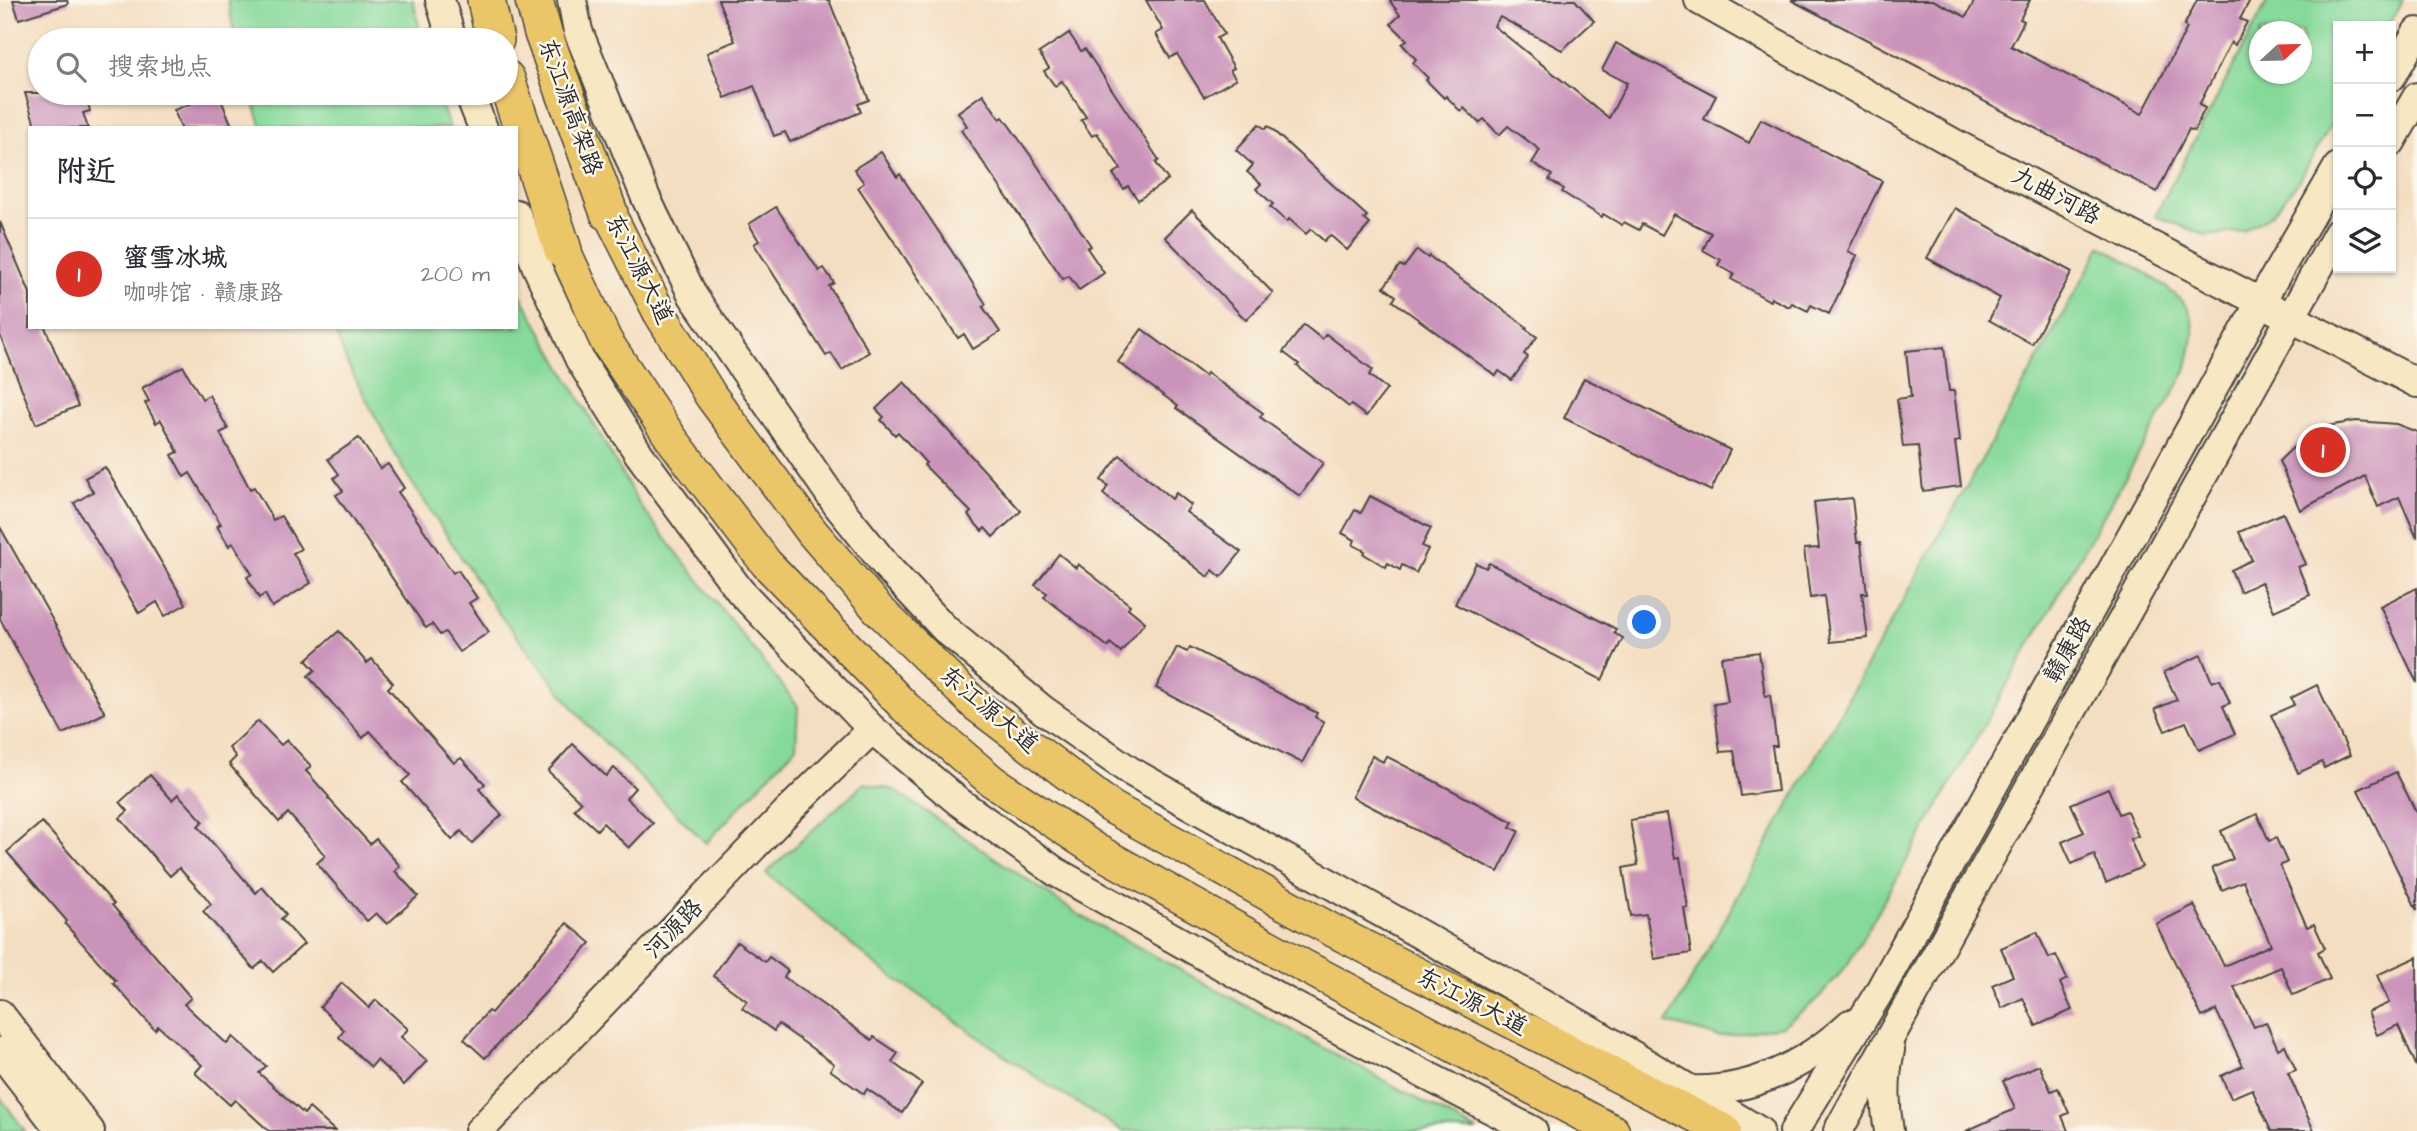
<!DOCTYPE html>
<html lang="zh">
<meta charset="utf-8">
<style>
body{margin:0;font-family:"Architects Daughter","LXGW WenKai TC",sans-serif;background:#f7f7f7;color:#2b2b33}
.controls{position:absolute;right:21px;top:21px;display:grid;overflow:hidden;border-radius:0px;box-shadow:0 2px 5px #0004}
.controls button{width:63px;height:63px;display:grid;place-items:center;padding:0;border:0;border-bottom:2px solid #e1e1e2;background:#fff;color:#2b2b33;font:35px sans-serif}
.compass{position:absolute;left:2249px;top:21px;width:63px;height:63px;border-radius:50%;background:#fff;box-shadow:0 2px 5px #0004;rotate:68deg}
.you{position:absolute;left:1645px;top:623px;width:24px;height:24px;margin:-18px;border:5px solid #fff;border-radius:50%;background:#1a73e8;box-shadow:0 0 0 10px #1a73e833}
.badge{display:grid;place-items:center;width:46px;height:46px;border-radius:50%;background:#d93025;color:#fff;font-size:23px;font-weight:700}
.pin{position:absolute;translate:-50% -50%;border:4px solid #fff;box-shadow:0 2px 7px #0006}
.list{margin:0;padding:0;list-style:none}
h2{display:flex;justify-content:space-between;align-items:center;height:91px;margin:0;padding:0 28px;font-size:30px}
h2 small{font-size:23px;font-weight:400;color:#7c7c81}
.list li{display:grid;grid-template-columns:46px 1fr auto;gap:21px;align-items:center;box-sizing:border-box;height:112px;padding:0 28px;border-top:2px solid #e1e1e2}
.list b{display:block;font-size:26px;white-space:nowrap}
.list p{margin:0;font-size:23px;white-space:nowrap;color:#7c7c81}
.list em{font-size:23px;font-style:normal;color:#7c7c81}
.icon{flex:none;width:38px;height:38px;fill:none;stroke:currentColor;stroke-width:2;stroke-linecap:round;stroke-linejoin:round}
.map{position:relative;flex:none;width:2417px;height:1131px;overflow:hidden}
.search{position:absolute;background:#fff;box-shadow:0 2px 5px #0004;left:28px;top:28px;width:490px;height:77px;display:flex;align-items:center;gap:18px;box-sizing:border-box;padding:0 24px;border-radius:38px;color:#7c7c81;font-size:26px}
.panel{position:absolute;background:#fff;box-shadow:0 2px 5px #0004;left:28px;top:126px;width:490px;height:203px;border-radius:0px}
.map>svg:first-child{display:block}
.green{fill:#85d99a;stroke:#588262;stroke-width:2;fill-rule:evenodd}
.building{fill:#ca93ba}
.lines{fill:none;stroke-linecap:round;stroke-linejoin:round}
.secondary-casing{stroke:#494642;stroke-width:32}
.primary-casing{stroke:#494642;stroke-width:35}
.highway-casing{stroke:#494642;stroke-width:40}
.secondary{stroke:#f7e8c3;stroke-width:28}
.primary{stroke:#ebc669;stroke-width:32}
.highway{stroke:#ebc669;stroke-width:37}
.labels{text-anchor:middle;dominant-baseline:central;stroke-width:5;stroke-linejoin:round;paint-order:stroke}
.street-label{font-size:24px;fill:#2b2b2b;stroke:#fbf7ec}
</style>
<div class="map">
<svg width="2417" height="1131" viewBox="0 0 2417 1131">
<rect width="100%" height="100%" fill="#fbf7ec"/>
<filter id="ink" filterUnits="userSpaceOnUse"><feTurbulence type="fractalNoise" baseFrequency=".0143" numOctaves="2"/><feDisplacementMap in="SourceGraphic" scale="14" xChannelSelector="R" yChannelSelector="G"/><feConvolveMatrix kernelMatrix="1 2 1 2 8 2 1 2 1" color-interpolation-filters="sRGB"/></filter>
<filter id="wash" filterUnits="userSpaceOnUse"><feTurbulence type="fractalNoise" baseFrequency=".00686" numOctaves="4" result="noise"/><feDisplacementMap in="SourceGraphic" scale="28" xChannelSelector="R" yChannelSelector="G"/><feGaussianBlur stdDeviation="1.57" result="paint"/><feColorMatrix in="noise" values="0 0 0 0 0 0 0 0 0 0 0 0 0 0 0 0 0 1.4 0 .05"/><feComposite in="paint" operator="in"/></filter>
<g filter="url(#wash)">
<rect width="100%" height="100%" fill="#f4dec1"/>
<g class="green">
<path d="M 228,0 L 413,0 L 422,40 L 235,40 Z"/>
<path d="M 2268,0 L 2403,0 L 2388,26 L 2338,26 L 2338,113 L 2296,185 L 2271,215 L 2243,231 L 2207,236 L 2155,216 ZM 2260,32 L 2302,32 L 2302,74 L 2260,74 Z"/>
<path d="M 251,93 L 436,93 L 450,128 L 262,128 Z"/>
<path d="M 2101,246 C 2124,261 2176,287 2189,311 C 2198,330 2190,352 2186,371 L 1848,964 L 1817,1000 L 1782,1026 L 1720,1037 L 1667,1023 Z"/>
<path d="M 516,287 L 641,507 L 798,706 L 796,747 L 706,843 L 587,725 L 496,610 L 403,469 L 346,361 L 334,327 L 516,327 Z"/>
<path d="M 864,783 L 894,790 L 1081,916 L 1477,1131 L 1123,1131 L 1046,1084 L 877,966 L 766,873 Z"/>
<path d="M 0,1097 L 25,1131 L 0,1131 Z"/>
</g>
<g id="blocks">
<g class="building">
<path d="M 13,0 L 67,0 L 68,4 L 19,19 Z"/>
<path d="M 718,0 L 829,0 L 869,100 L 858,104 L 861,112 L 790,142 L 785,132 L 774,136 L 754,86 L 725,98 L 707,53 L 735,41 Z"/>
<path d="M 1146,0 L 1205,0 L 1224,34 L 1217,38 L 1234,68 L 1230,70 L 1236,79 L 1204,97 L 1177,54 L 1170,58 L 1156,34 L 1163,30 Z"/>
<path d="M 1389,0 L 1575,0 L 1594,21 L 1562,50 L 1500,17 L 1494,26 L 1609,118 L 1627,83 L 1602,70 L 1616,43 L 1716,96 L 1704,119 L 1749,143 L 1761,119 L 1882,181 L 1848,251 L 1857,256 L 1829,314 L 1811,305 L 1808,311 L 1792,303 L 1789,307 L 1771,298 L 1770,301 L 1731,279 L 1734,274 L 1718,265 L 1721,260 L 1703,250 L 1711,233 L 1674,214 L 1662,235 L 1642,224 L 1639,230 L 1624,222 L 1622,225 L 1603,214 L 1602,217 L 1562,192 L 1564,189 L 1549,180 L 1552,175 L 1532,163 L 1540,150 L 1508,126 L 1499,135 L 1484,119 L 1479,123 L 1464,108 L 1461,112 L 1446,96 L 1444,98 L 1426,80 L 1428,78 L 1413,63 L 1416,59 L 1402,44 L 1407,40 L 1391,24 L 1400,15 Z"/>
<path d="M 1791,0 L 1933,0 L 1966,17 L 1975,0 L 2030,0 L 2020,19 L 2024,21 L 2011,46 L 2142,114 L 2187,28 L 2184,26 L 2197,0 L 2250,0 L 2240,19 L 2247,22 L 2235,45 L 2231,42 L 2199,105 L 2205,108 L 2194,131 L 2189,129 L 2157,192 Z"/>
<path d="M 1069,33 L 1081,51 L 1085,49 L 1159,160 L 1156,163 L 1168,180 L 1138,200 L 1128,186 L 1124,189 L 1113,174 L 1121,169 L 1097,133 L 1092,136 L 1081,120 L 1086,117 L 1062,81 L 1055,86 L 1044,71 L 1049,68 L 1039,53 Z"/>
<path d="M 25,93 L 85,93 L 90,111 L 83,113 L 88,128 L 36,128 Z"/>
<path d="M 218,93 L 233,128 L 181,128 L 174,110 Z"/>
<path d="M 983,94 L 1000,119 L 1003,117 L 1031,156 L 1091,246 L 1087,248 L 1104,273 L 1079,290 L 1069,276 L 1063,279 L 961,130 L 967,126 L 958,112 Z"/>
<path d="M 1259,124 L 1265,129 L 1268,126 L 1367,216 L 1364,219 L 1370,224 L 1347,250 L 1330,235 L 1324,241 L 1311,229 L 1306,234 L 1289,219 L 1287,222 L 1270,207 L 1273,204 L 1256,189 L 1261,184 L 1247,172 L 1253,165 L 1236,150 Z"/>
<path d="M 881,152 L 897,177 L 900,174 L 951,250 L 986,304 L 983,307 L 1000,332 L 973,349 L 964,334 L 958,338 L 858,187 L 864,183 L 854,169 Z"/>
<path d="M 776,207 L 819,271 L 824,268 L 834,283 L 829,286 L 869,352 L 842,370 L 831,353 L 826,356 L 754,244 L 759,241 L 749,224 Z"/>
<path d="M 1955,208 L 2072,272 L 2032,344 L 1989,320 L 2000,298 L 1927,258 Z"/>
<path d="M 1192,210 L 1273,293 L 1246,320 L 1165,237 Z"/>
<path d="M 0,222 L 30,293 L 30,327 L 45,327 L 78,406 L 36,424 L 0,335 Z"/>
<path d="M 1417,250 L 1428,258 L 1429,256 L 1527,327 L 1526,329 L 1537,337 L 1524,354 L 1528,357 L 1512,380 L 1499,371 L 1496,376 L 1393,301 L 1396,296 L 1384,287 L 1400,265 L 1404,267 Z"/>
<path d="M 1304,325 L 1322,339 L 1326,334 L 1373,370 L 1369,375 L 1387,389 L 1366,416 L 1351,405 L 1349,407 L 1297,366 L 1299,364 L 1283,352 Z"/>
<path d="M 1142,329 L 1205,376 L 1207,373 L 1263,413 L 1260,417 L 1323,463 L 1300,496 L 1176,408 L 1178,406 L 1118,362 Z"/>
<path d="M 1944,347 L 1949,391 L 1954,391 L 1960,441 L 1955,442 L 1961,486 L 1923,491 L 1918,446 L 1903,447 L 1897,399 L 1911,397 L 1906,351 Z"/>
<path d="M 183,366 L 202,399 L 209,395 L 228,429 L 220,433 L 250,489 L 254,487 L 273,520 L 281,516 L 301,549 L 293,553 L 311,583 L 272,607 L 265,594 L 259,598 L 247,577 L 252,574 L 233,543 L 229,546 L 217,526 L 221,524 L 190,473 L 184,477 L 172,455 L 178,452 L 161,420 L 156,423 L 145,403 L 149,401 L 142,388 Z"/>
<path d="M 1584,378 L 1730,450 L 1711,491 L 1564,418 Z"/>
<path d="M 904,382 L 1021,511 L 993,537 L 985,528 L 982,531 L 968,515 L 971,512 L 924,465 L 926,463 L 898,432 L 895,435 L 881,420 L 884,417 L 876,409 Z"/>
<path d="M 2356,421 L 2396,424 L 2417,432 L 2417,538 L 2399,497 L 2378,507 L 2365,476 L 2300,510 L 2279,461 L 2302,439 L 2328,426 Z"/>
<path d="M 359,438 L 380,469 L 388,464 L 404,488 L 398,492 L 453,573 L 458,570 L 477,598 L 469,603 L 489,632 L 459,652 L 445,632 L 440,635 L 432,624 L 426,628 L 336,495 L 343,491 L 334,478 L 339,474 L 328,459 Z"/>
<path d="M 1120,455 L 1172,499 L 1176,493 L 1191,505 L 1186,512 L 1241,552 L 1221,577 L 1213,570 L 1208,577 L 1103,494 L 1108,486 L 1101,480 Z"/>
<path d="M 105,467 L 186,604 L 165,616 L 157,602 L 139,613 L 74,503 L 93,492 L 85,478 Z"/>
<path d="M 1370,496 L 1431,528 L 1422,546 L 1428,549 L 1416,573 L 1402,565 L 1400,570 L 1388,563 L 1386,567 L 1364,554 L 1365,551 L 1353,545 L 1355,540 L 1342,533 L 1355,510 L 1361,513 Z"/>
<path d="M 1852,498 L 1857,542 L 1861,542 L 1867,593 L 1862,593 L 1868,638 L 1830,642 L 1824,596 L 1810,598 L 1804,549 L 1819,548 L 1814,502 Z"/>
<path d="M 2283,513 L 2306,564 L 2298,567 L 2310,595 L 2274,611 L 2261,582 L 2240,592 L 2231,570 L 2252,560 L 2239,532 Z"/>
<path d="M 0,527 L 105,713 L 63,734 L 0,619 Z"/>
<path d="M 1059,554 L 1076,568 L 1078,564 L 1130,605 L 1128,608 L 1145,622 L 1121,652 L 1110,643 L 1108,647 L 1065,613 L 1044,597 L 1047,593 L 1035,585 Z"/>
<path d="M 1476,563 L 1486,568 L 1489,563 L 1616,629 L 1614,633 L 1623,638 L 1602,680 L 1455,604 Z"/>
<path d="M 2417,588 L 2417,683 L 2380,606 Z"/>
<path d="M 339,631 L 367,663 L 372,659 L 393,683 L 388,688 L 454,763 L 461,758 L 485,784 L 479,789 L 502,815 L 472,843 L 461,831 L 452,840 L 402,782 L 410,775 L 370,731 L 363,738 L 308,676 L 315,670 L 306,660 Z"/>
<path d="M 1177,647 L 1187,652 L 1190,647 L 1317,713 L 1315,717 L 1324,722 L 1302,763 L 1156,688 Z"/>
<path d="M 1759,652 L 1765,696 L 1770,695 L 1777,746 L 1772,746 L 1778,791 L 1741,796 L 1734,751 L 1720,752 L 1714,704 L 1728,702 L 1721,657 Z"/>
<path d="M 2201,655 L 2212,682 L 2220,679 L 2230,703 L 2223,706 L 2235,734 L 2199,750 L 2186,722 L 2165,731 L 2155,709 L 2177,700 L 2164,672 Z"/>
<path d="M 2317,685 L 2350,755 L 2324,768 L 2322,762 L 2298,773 L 2271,715 L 2294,705 L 2291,698 Z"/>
<path d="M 258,721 L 281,745 L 287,740 L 311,766 L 306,771 L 329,797 L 328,798 L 370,844 L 376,839 L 400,866 L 395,871 L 418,896 L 387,924 L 376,913 L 367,921 L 317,863 L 325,856 L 318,847 L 288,813 L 279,822 L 229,764 L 236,757 L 229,748 Z"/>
<path d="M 573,744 L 606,776 L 614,768 L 635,788 L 626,798 L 653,823 L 629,848 L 603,823 L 597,830 L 574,809 L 581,802 L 548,771 Z"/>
<path d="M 1372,756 L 1383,762 L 1386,756 L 1513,822 L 1510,827 L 1519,831 L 1498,872 L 1352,797 Z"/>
<path d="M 2396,772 L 2417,814 L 2417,910 L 2358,790 Z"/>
<path d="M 150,775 L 172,800 L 178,794 L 203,821 L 198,826 L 256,893 L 262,887 L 286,914 L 281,919 L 304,944 L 273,972 L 263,961 L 254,969 L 203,911 L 211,904 L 204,895 L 179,868 L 170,876 L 120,818 L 128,811 L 120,802 Z"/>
<path d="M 2108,788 L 2119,814 L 2127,811 L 2138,836 L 2130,839 L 2142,867 L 2106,883 L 2094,854 L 2072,864 L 2062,842 L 2084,832 L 2071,804 Z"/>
<path d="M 1667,814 L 1675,858 L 1680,857 L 1688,908 L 1684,908 L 1691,953 L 1654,959 L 1646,914 L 1631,916 L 1623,868 L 1638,865 L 1630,820 Z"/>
<path d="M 2257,814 L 2269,841 L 2276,838 L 2287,862 L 2280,866 L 2307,927 L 2314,924 L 2325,948 L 2318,952 L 2330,979 L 2293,995 L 2281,967 L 2234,987 L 2254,1027 L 2266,1022 L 2278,1049 L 2285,1045 L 2296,1070 L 2288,1073 L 2314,1131 L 2271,1131 L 2252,1089 L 2231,1098 L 2221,1076 L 2243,1066 L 2216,1010 L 2202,1017 L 2156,924 L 2194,905 L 2224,966 L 2271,945 L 2243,881 L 2222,890 L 2212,868 L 2233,859 L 2221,831 Z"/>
<path d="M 42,822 L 114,904 L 112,905 L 191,998 L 184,1004 L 227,1044 L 233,1037 L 266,1066 L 259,1073 L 304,1114 L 309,1108 L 335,1131 L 269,1131 L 235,1100 L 230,1105 L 195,1073 L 202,1065 L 158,1026 L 155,1030 L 113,983 L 116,981 L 65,924 L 67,921 L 7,852 Z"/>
<path d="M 567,923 L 591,943 L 485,1058 L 464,1039 L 488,1011 L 491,1013 Z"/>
<path d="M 2037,932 L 2049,958 L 2056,955 L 2067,979 L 2060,983 L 2072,1010 L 2036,1026 L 2023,998 L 2002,1008 L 1992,985 L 2013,976 L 2001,948 Z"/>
<path d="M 737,942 L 765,962 L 769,957 L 788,971 L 784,977 L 872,1040 L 874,1037 L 898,1053 L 892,1062 L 922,1084 L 902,1113 L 867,1089 L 864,1094 L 830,1070 L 834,1064 L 778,1024 L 774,1031 L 742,1008 L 747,1001 L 713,976 Z"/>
<path d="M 2417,957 L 2417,1067 L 2398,1025 L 2377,1035 L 2368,1012 L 2389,1003 L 2377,975 Z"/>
<path d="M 342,983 L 369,1008 L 376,1000 L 408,1029 L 401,1037 L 427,1061 L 404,1085 L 377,1060 L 371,1067 L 339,1037 L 344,1030 L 320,1007 Z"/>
<path d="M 2039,1065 L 2051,1091 L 2058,1088 L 2069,1113 L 2062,1116 L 2068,1131 L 1966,1131 L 2015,1109 L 2003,1081 Z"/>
</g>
</g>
</g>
<g filter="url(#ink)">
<use href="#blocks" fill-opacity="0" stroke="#494642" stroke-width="2"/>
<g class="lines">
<defs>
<g id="secondary">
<path d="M 440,0 L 452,40"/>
<path d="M 572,0 L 578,31 L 646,198 L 693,296 L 838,506 L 888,568 L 945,629 L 1043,710 L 1130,771 L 1597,1034 L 1759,1131"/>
<path d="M 1699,0 L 1955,144 L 2417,383"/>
<path d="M 2391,77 L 2417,32"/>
<path d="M 469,93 L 483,128"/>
<path d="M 2391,142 L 2417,97"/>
<path d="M 516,214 L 536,265 L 580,360 L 639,454 L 740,591 L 872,729 L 959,802 L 1056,872 L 1290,1004 L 1533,1131"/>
<path d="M 0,1014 L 90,1131"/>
<path d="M 0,1052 L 61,1131"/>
<path d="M 1688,1090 C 1750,1093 1806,1065 1850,1024"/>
<path d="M 479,1131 L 786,813 L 872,729"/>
<path d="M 1794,1131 L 1878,994 L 2260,303 L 2338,167"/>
<path d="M 1838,1131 L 2338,233"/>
<path d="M 1889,1131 C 1884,1104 1884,1077 1890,1050"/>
</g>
<g id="primary">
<path d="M 602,189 L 609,213 L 659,312 L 711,396 L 812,532 L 878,609 L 976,705 L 1111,807 L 1330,929 L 1725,1131"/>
<path d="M 554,228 L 606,341 L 671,438 L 766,563 L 905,707 L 992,781 L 1096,850 L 1302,965 L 1613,1131"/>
</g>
<g id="highway">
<path d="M 486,0 L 495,40"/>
<path d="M 534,0 L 543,33 L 609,213"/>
<path d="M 506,79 L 563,250"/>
</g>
</defs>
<use href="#secondary" class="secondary-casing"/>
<use href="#primary" class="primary-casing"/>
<use href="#highway" class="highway-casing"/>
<use href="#secondary" class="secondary"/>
<use href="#primary" class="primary"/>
<use href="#highway" class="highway"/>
</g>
</g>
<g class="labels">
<g class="street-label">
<text transform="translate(570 107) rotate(70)">东江源高架路</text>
<text transform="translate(2056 196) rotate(28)">九曲河路</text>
<text transform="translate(639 269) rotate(63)">东江源大道</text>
<text transform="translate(2068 650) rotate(-61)">赣康路</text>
<text transform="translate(989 710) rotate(40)">东江源大道</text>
<text transform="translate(674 929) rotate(-46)">河源路</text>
<text transform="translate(1472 1002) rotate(27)">东江源大道</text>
</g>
</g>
</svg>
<div class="controls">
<button>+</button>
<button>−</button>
<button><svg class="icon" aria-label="locate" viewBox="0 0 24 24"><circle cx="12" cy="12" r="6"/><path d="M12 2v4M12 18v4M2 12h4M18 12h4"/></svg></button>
<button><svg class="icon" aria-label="layers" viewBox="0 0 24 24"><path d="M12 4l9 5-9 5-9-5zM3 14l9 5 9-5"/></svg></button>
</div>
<svg class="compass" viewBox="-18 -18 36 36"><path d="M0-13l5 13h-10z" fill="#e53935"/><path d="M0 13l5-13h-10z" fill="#7c7c81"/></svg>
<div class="you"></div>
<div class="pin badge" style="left:2323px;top:450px">1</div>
<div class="search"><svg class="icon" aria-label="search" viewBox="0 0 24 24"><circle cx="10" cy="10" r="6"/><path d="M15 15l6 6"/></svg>搜索地点</div>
<section class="panel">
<h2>附近<small></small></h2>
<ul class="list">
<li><span class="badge">1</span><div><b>蜜雪冰城</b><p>咖啡馆 · 赣康路</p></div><em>200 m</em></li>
</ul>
</section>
</div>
